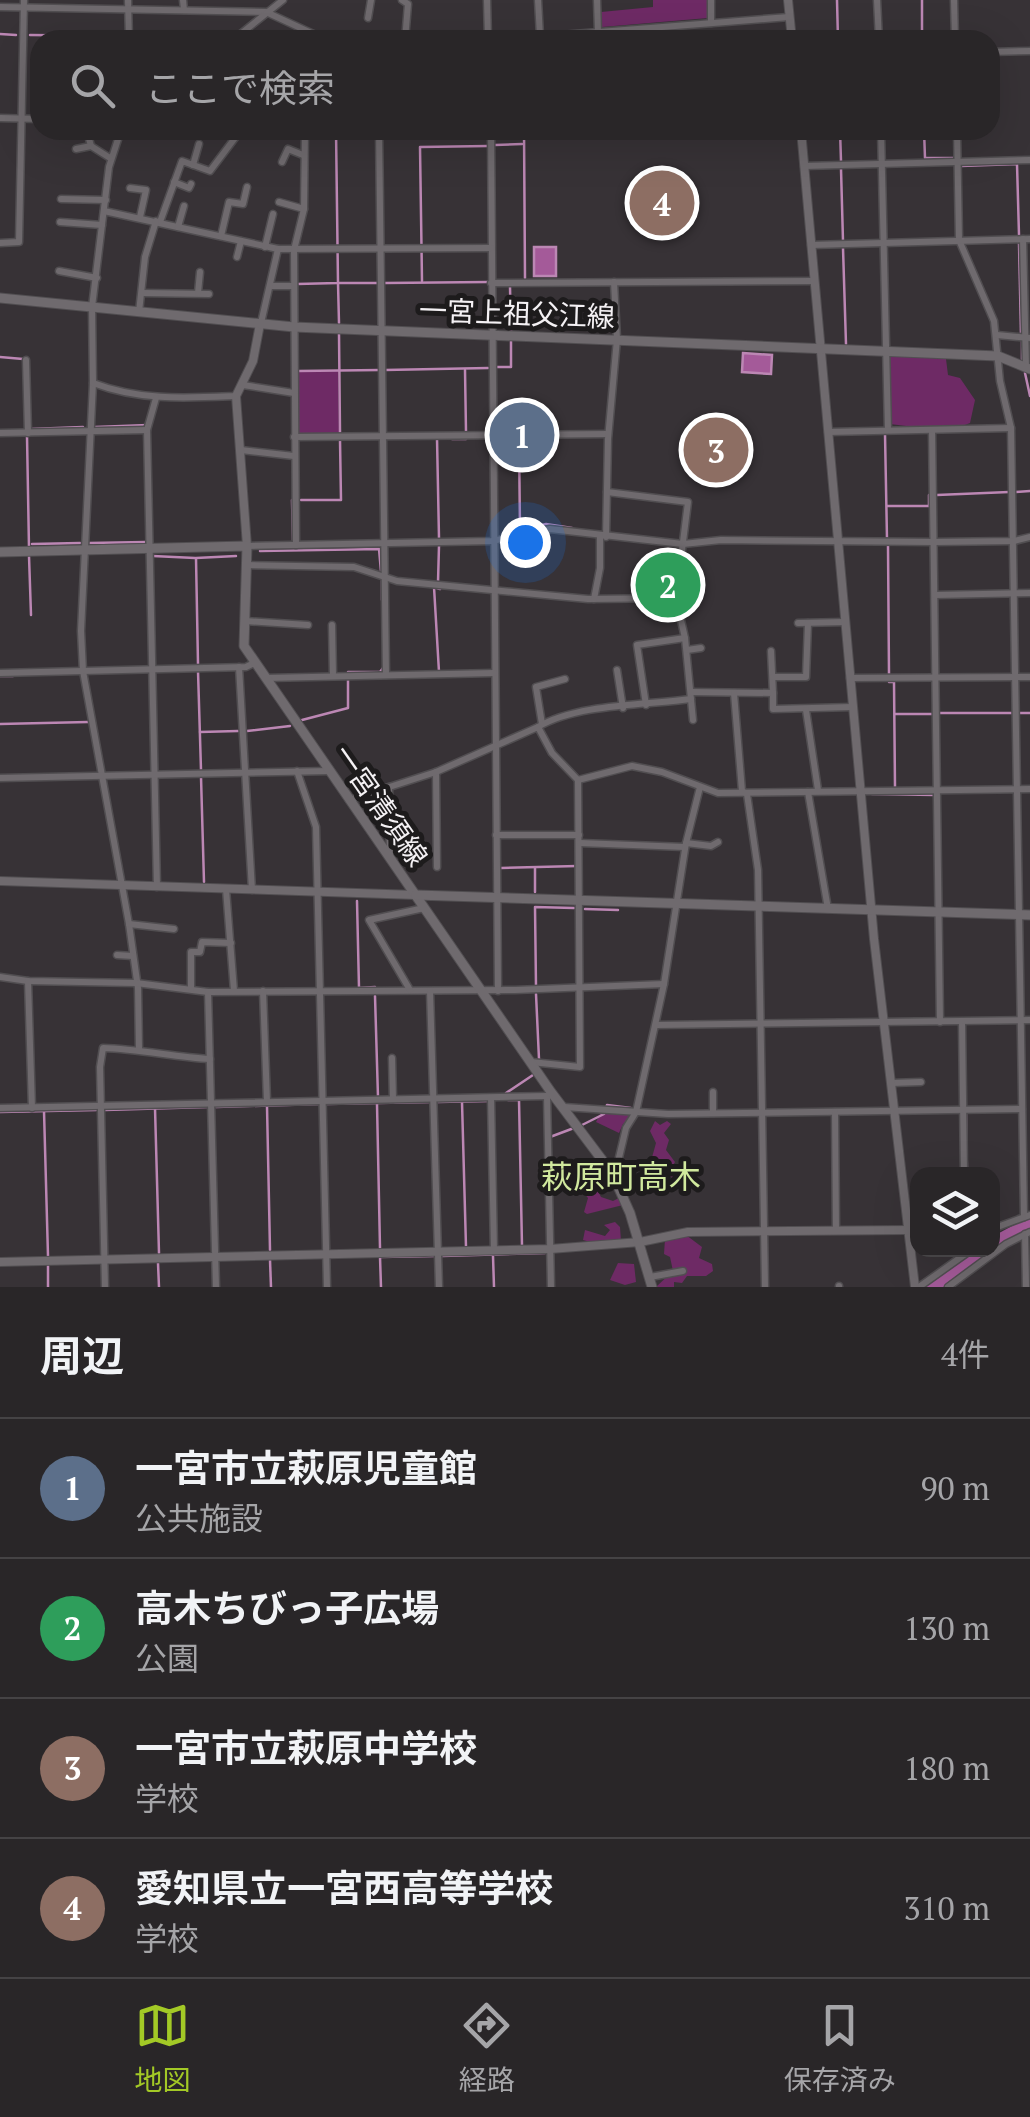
<!DOCTYPE html>
<html lang="ja">
<meta charset="utf-8">
<style>
body{margin:0;font-family:"PT Serif","Noto Sans JP",serif;background:#312e30;color:#f1f3f6}
.controls{position:absolute;right:30px;bottom:30px;display:grid;overflow:hidden;border-radius:20px;box-shadow:0 10px 40px #0002}
.controls button{width:90px;height:90px;display:grid;place-items:center;padding:0;border:0;border-bottom:2px solid #454345;background:#292628;color:#f1f3f6;font:50px sans-serif}
.you{position:absolute;left:525px;top:542px;width:35px;height:35px;margin:-25px;border:8px solid #fff;border-radius:50%;background:#1a73e8;box-shadow:0 0 0 15px #1a73e833}
.badge{display:grid;place-items:center;width:65px;height:65px;border-radius:50%;background:#a3c926;color:#fff;font-size:32px;font-weight:700}
.pin{position:absolute;translate:-50% -50%;border:5px solid #fff;box-shadow:0 2px 10px #0006}
.list{margin:0;padding:0;list-style:none}
h2{display:flex;justify-content:space-between;align-items:center;height:130px;margin:0;padding:0 40px;font-size:42px}
h2 small{font-size:32px;font-weight:400;color:#a5a5a8}
.list li{display:grid;grid-template-columns:65px 1fr auto;gap:30px;align-items:center;box-sizing:border-box;height:140px;padding:0 40px;border-top:2px solid #454345}
.list b{display:block;font-size:38px;white-space:nowrap}
.list p{margin:0;font-size:32px;white-space:nowrap;color:#a5a5a8}
.list em{font-size:32px;font-style:normal;color:#a5a5a8}
.icon{flex:none;width:55px;height:55px;fill:none;stroke:currentColor;stroke-width:2;stroke-linecap:round;stroke-linejoin:round}
.map{position:relative;flex:none;width:1030px;height:1287px;overflow:hidden}
.search{position:absolute;background:#292628;box-shadow:0 10px 40px #0002;left:30px;right:30px;top:30px;height:110px;display:flex;align-items:center;gap:25px;box-sizing:border-box;padding:0 35px;border-radius:30px;color:#a5a5a8;font-size:38px}
.sheet{height:690px;background:#292628}
nav{display:flex;justify-content:space-around;align-items:center;box-sizing:border-box;height:140px;border-top:2px solid #454345;background:#292628;font-size:28px;color:#a5a5a8}
nav a{display:grid;justify-items:center;gap:5px}
nav .on{color:#a3c926}
.map>svg:first-child{display:block}
.green{fill:#6e2a65}
.water{fill:#a45a99;stroke:#bc87b4;stroke-width:2.5}
.lines{fill:none;stroke-linecap:round;stroke-linejoin:round}
.stream{stroke:#bc87b4;stroke-width:2.5}
.river{stroke:#a45a99;stroke-width:14}
.minor-casing{stroke:#514e51;stroke-width:9}
.tertiary-casing{stroke:#514e51;stroke-width:10}
.secondary-casing{stroke:#514e51;stroke-width:11}
.minor{stroke:#6f6a6e;stroke-width:6}
.tertiary{stroke:#6f6a6e;stroke-width:8}
.secondary{stroke:#6f6a6e;stroke-width:9}
.labels{text-anchor:middle;dominant-baseline:central;stroke-width:10;stroke-linejoin:round;paint-order:stroke}
.street-label{font-size:28px;fill:#f4f1f4;stroke:#1d1b1c}
.quarter-label{font-size:32px;fill:#d1e99e;stroke:#1d1b1c}
</style>
<div class="map">
<svg width="1030" height="1287" viewBox="0 0 1030 1287">
<rect width="100%" height="100%" fill="#373236"/>
<g class="green">
<path d="M 653,0 L 708,0 L 708,18 L 602,27 L 601,12 L 653,7 Z"/>
<path d="M 885,355 L 946,359 L 948,375 L 960,378 L 975,400 L 970,423 L 957,428 L 955,432 L 890,424 Z"/>
<path d="M 338,371 L 339,434 L 301,435 L 298,432 L 298,372 Z"/>
<path d="M 602,1110 L 626,1112 L 630,1116 L 629,1121 L 623,1124 L 619,1133 L 596,1122 Z"/>
<path d="M 655,1121 L 660,1125 L 667,1121 L 671,1124 L 664,1133 L 669,1140 L 666,1150 L 675,1162 L 671,1169 L 675,1173 L 673,1178 L 658,1170 L 651,1161 L 656,1143 L 650,1131 Z"/>
<path d="M 565,1167 L 572,1185 L 602,1178 L 604,1184 L 598,1191 L 601,1197 L 613,1201 L 621,1197 L 623,1205 L 587,1214 L 584,1212 L 588,1198 L 582,1191 L 567,1190 Z"/>
<path d="M 615,1222 L 620,1227 L 621,1241 L 594,1243 L 583,1240 L 585,1230 L 605,1236 L 610,1230 L 604,1225 Z"/>
<path d="M 686,1235 L 702,1247 L 699,1258 L 712,1264 L 713,1271 L 706,1276 L 687,1276 L 682,1283 L 674,1282 L 674,1287 L 656,1287 L 673,1271 L 670,1257 L 664,1254 L 665,1239 Z"/>
<path d="M 618,1263 L 634,1264 L 636,1282 L 625,1285 L 610,1280 Z"/>
</g>
<g class="water">
<rect x="534" y="247" width="22" height="29"/>
<path d="M 743,353 L 772,355 L 771,374 L 742,372 Z"/>
</g>
<g class="lines">
<g class="stream">
<path d="M 837,0 L 838,40"/>
<path d="M 922,0 L 922,40"/>
<path d="M 0,34 L 16,35"/>
<path d="M 30,35 L 122,36"/>
<path d="M 133,36 L 225,39"/>
<path d="M 242,40 L 243,40"/>
<path d="M 524,130 L 525,278"/>
<path d="M 840,130 L 841,161"/>
<path d="M 924,130 L 925,158 L 953,158"/>
<path d="M 495,145 L 522,144"/>
<path d="M 961,166 L 1017,164 L 1019,235"/>
<path d="M 841,169 L 843,241"/>
<path d="M 1019,243 L 1021,334"/>
<path d="M 843,248 L 846,344"/>
<path d="M 422,281 L 420,147 L 488,146"/>
<path d="M 385,283 L 488,282"/>
<path d="M 297,284 L 338,283 L 336,130"/>
<path d="M 510,287 L 511,331"/>
<path d="M 339,323 L 338,283 L 378,283"/>
<path d="M 339,334 L 340,432"/>
<path d="M 1022,341 L 1022,359"/>
<path d="M 0,357 L 23,359"/>
<path d="M 496,367 L 511,367 L 511,341"/>
<path d="M 385,370 L 488,368"/>
<path d="M 465,370 L 466,432"/>
<path d="M 298,371 L 380,370"/>
<path d="M 1025,373 L 1030,396"/>
<path d="M 95,427 L 148,425"/>
<path d="M 31,429 L 83,427"/>
<path d="M 885,434 L 887,539"/>
<path d="M 27,436 L 29,548"/>
<path d="M 452,439 L 466,439"/>
<path d="M 519,440 L 520,530 L 546,524 L 572,528"/>
<path d="M 1016,492 L 1030,491"/>
<path d="M 937,495 L 1009,492"/>
<path d="M 292,500 L 293,540"/>
<path d="M 301,500 L 341,500 L 340,440"/>
<path d="M 887,506 L 929,506 L 929,495"/>
<path d="M 439,538 L 437,438 L 439,438"/>
<path d="M 89,543 L 146,542"/>
<path d="M 32,544 L 80,543"/>
<path d="M 888,546 L 889,675"/>
<path d="M 260,551 L 379,549 L 381,572"/>
<path d="M 29,556 L 31,615"/>
<path d="M 153,556 L 195,558"/>
<path d="M 382,581 L 382,600"/>
<path d="M 438,582 L 439,546"/>
<path d="M 198,664 L 196,558 L 236,556"/>
<path d="M 198,671 L 201,770"/>
<path d="M 348,672 L 380,672 L 383,668"/>
<path d="M 439,672 L 434,587 L 440,589"/>
<path d="M 0,676 L 13,676"/>
<path d="M 889,682 L 894,682 L 895,787"/>
<path d="M 939,713 L 1013,713"/>
<path d="M 1020,713 L 1030,713"/>
<path d="M 895,714 L 932,714"/>
<path d="M 302,720 L 348,708 L 348,679"/>
<path d="M 0,724 L 88,722"/>
<path d="M 247,731 L 290,726"/>
<path d="M 200,732 L 238,731"/>
<path d="M 201,777 L 204,882"/>
<path d="M 872,794 L 935,795"/>
<path d="M 501,868 L 577,866"/>
<path d="M 535,868 L 535,892"/>
<path d="M 357,901 L 359,988 L 375,987"/>
<path d="M 585,909 L 618,910"/>
<path d="M 536,987 L 535,907 L 574,908"/>
<path d="M 536,994 L 539,1059"/>
<path d="M 375,996 L 378,1097"/>
<path d="M 506,1093 L 533,1075"/>
<path d="M 508,1100 L 519,1100 L 522,1246"/>
<path d="M 438,1102 L 488,1101"/>
<path d="M 462,1102 L 466,1247"/>
<path d="M 326,1104 L 430,1102"/>
<path d="M 377,1104 L 380,1248"/>
<path d="M 267,1106 L 270,1250"/>
<path d="M 216,1107 L 319,1104"/>
<path d="M 155,1108 L 159,1253"/>
<path d="M 105,1110 L 207,1107"/>
<path d="M 44,1111 L 48,1256"/>
<path d="M 0,1112 L 96,1110"/>
<path d="M 966,1114 L 967,1174"/>
<path d="M 582,1125 L 604,1114 L 607,1105 L 631,1108"/>
<path d="M 550,1137 L 574,1128"/>
<path d="M 442,1256 L 545,1253"/>
<path d="M 493,1256 L 494,1287"/>
<path d="M 270,1260 L 271,1287"/>
<path d="M 158,1263 L 159,1287"/>
<path d="M 48,1266 L 48,1287"/>
<path d="M 381,1287 L 380,1257 L 434,1256"/>
</g>
<g class="river">
<path d="M 992,1245 L 1030,1224"/>
<path d="M 934,1287 L 985,1250"/>
</g>
<defs>
<g id="minor">
<path d="M 128,0 L 129,40"/>
<path d="M 183,0 L 184,10"/>
<path d="M 402,0 L 408,4 L 405,40"/>
<path d="M 487,0 L 488,39"/>
<path d="M 538,0 L 540,36"/>
<path d="M 597,0 L 598,32"/>
<path d="M 711,0 L 711,23"/>
<path d="M 877,0 L 879,40"/>
<path d="M 954,0 L 955,40"/>
<path d="M 0,7 L 266,12 L 320,37 L 345,40"/>
<path d="M 368,18 L 371,0"/>
<path d="M 233,40 L 283,0"/>
<path d="M 405,40 L 523,38 L 789,17"/>
<path d="M 990,52 L 1030,51"/>
<path d="M 0,118 L 40,119"/>
<path d="M 121,130 L 109,167 L 92,307 L 93,383 L 81,631 L 83,671 L 129,924 L 138,988 L 139,1049"/>
<path d="M 379,130 L 386,675"/>
<path d="M 491,130 L 498,991"/>
<path d="M 881,130 L 888,430"/>
<path d="M 957,130 L 959,240 L 994,321 L 1000,381 L 1011,428 L 1024,1217"/>
<path d="M 88,135 L 91,146"/>
<path d="M 76,149 L 91,146 L 110,158"/>
<path d="M 282,162 L 288,149 L 303,155"/>
<path d="M 193,165 L 199,144"/>
<path d="M 804,166 L 1030,160"/>
<path d="M 174,182 L 189,188 L 191,184"/>
<path d="M 130,188 L 146,190 L 140,217"/>
<path d="M 61,199 L 106,200"/>
<path d="M 279,202 L 304,209"/>
<path d="M 104,211 L 278,249 L 491,248"/>
<path d="M 60,222 L 102,225"/>
<path d="M 160,222 L 182,161 L 210,171 L 241,130"/>
<path d="M 178,227 L 184,206"/>
<path d="M 221,236 L 229,202 L 243,204 L 247,187"/>
<path d="M 1023,239 L 1026,367"/>
<path d="M 0,243 L 19,242 L 24,0"/>
<path d="M 811,245 L 1030,239"/>
<path d="M 265,247 L 273,214"/>
<path d="M 237,257 L 241,241"/>
<path d="M 59,271 L 97,278"/>
<path d="M 491,283 L 813,281"/>
<path d="M 272,286 L 294,286"/>
<path d="M 143,293 L 209,294"/>
<path d="M 198,293 L 200,272"/>
<path d="M 139,312 L 145,257 L 156,221"/>
<path d="M 261,323 L 278,249"/>
<path d="M 997,335 L 1030,338"/>
<path d="M 26,360 L 28,433"/>
<path d="M 93,383 C 140,401 187,398 236,396"/>
<path d="M 243,385 L 294,393"/>
<path d="M 156,398 L 147,430 L 157,887"/>
<path d="M 932,430 L 940,1022"/>
<path d="M 828,432 L 1011,428"/>
<path d="M 0,433 L 147,430"/>
<path d="M 294,437 L 608,434"/>
<path d="M 241,450 L 294,456"/>
<path d="M 607,492 L 688,502 L 676,598"/>
<path d="M 606,537 L 608,439 L 617,339 L 614,282"/>
<path d="M 296,545 L 294,250 L 304,209 L 305,130"/>
<path d="M 247,546 L 492,541 L 550,529 L 683,544 L 721,540 L 934,542 L 1014,541 L 1030,537"/>
<path d="M 246,565 L 354,567 L 397,581 L 588,599 L 676,598 L 685,638 L 693,720"/>
<path d="M 935,595 L 1030,593"/>
<path d="M 594,599 L 600,568 L 600,536"/>
<path d="M 245,621 L 308,625"/>
<path d="M 798,623 L 845,622"/>
<path d="M 332,625 L 333,675"/>
<path d="M 687,650 L 701,648"/>
<path d="M 771,651 L 773,693"/>
<path d="M 239,667 L 252,890"/>
<path d="M 617,670 L 623,708"/>
<path d="M 0,673 L 246,667 L 254,663"/>
<path d="M 773,677 L 806,677 L 808,623"/>
<path d="M 266,678 L 494,673"/>
<path d="M 850,678 L 1030,677"/>
<path d="M 691,692 L 773,693 L 773,709 L 852,707"/>
<path d="M 734,693 L 742,791 L 747,794 L 758,870 L 765,1287"/>
<path d="M 646,705 L 637,645 L 685,638"/>
<path d="M 806,710 L 818,790"/>
<path d="M 542,724 L 536,687 L 565,679"/>
<path d="M 538,727 C 576,704 646,705 691,699"/>
<path d="M 297,771 L 316,827 L 327,1287"/>
<path d="M 436,772 L 437,867"/>
<path d="M 0,778 L 329,771"/>
<path d="M 578,780 L 632,766 L 662,772 L 718,793 L 1030,789"/>
<path d="M 389,787 L 390,857"/>
<path d="M 808,792 L 828,909"/>
<path d="M 349,800 L 436,772 L 538,727 L 552,753 L 578,780 L 580,1067 L 531,1062"/>
<path d="M 496,835 L 579,835"/>
<path d="M 580,843 L 685,847"/>
<path d="M 686,843 L 711,846 L 718,842"/>
<path d="M 226,889 L 234,991"/>
<path d="M 129,924 L 174,929"/>
<path d="M 117,955 L 133,956"/>
<path d="M 0,977 L 28,981 L 136,983 L 208,992 L 515,990 L 664,984"/>
<path d="M 28,981 L 32,1108"/>
<path d="M 191,989 L 191,952 L 200,952 L 202,942 L 231,943"/>
<path d="M 410,990 L 369,920 L 424,908"/>
<path d="M 263,991 L 267,1101"/>
<path d="M 430,991 L 439,1287"/>
<path d="M 208,992 L 216,1287"/>
<path d="M 962,1022 L 964,1174"/>
<path d="M 656,1025 L 1030,1020"/>
<path d="M 392,1058 L 393,1099"/>
<path d="M 891,1083 L 921,1082"/>
<path d="M 713,1092 L 713,1113"/>
<path d="M 547,1096 L 551,1287"/>
<path d="M 491,1098 L 494,1251"/>
<path d="M 564,1107 L 668,1114 L 1022,1109"/>
<path d="M 0,1108 L 547,1096"/>
<path d="M 835,1112 L 836,1230"/>
<path d="M 612,1173 L 617,1166 L 626,1128 L 636,1112 L 664,984 L 686,843 L 700,787"/>
<path d="M 992,1229 L 1030,1215"/>
<path d="M 1025,1234 L 1026,1287"/>
<path d="M 650,1277 L 683,1271"/>
<path d="M 839,1286 L 839,1287"/>
<path d="M 105,1287 L 100,1067 L 103,1048 C 140,1049 174,1057 210,1059"/>
<path d="M 919,1287 L 971,1250"/>
<path d="M 948,1287 L 1006,1244 L 1030,1232"/>
</g>
<g id="tertiary">
<path d="M 788,0 L 792,40"/>
<path d="M 801,130 L 874,939 L 915,1287"/>
<path d="M 247,546 L 236,396 L 253,361 L 260,324"/>
<path d="M 0,881 L 416,895"/>
<path d="M 0,1262 L 550,1249 L 640,1242 L 688,1232 L 909,1230"/>
</g>
<g id="secondary">
<path d="M 0,298 L 294,327 L 998,356 L 1030,369"/>
<path d="M 0,552 L 247,546 L 244,646 L 551,1092 L 612,1173 L 630,1213 L 652,1287"/>
<path d="M 416,895 L 1030,915"/>
</g>
</defs>
<use href="#minor" class="minor-casing"/>
<use href="#tertiary" class="tertiary-casing"/>
<use href="#secondary" class="secondary-casing"/>
<use href="#minor" class="minor"/>
<use href="#tertiary" class="tertiary"/>
<use href="#secondary" class="secondary"/>
</g>
<g class="labels">
<g class="street-label">
<text transform="translate(517 313) rotate(2)">一宮上祖父江線</text>
<text transform="translate(381 805) rotate(55)">一宮清須線</text>
</g>
<g class="quarter-label">
<text x="621" y="1176">萩原町高木</text>
</g>
</g>
</svg>
<div class="controls">
<button><svg class="icon" aria-label="layers" viewBox="0 0 24 24"><path d="M12 4l9 5-9 5-9-5zM3 14l9 5 9-5"/></svg></button>
</div>
<div class="you"></div>
<div class="pin badge" style="left:522px;top:435px;background:#5c6f8a">1</div>
<div class="pin badge" style="left:668px;top:585px;background:#2e9e5b">2</div>
<div class="pin badge" style="left:716px;top:450px;background:#8d6e63">3</div>
<div class="pin badge" style="left:662px;top:203px;background:#8d6e63">4</div>
<div class="search"><svg class="icon" aria-label="search" viewBox="0 0 24 24"><circle cx="10" cy="10" r="6"/><path d="M15 15l6 6"/></svg>ここで検索</div>
</div>
<section class="sheet">
<h2>周辺<small>4件</small></h2>
<ul class="list">
<li><span class="badge" style="background:#5c6f8a">1</span><div><b>一宮市立萩原児童館</b><p>公共施設</p></div><em>90 m</em></li>
<li><span class="badge" style="background:#2e9e5b">2</span><div><b>高木ちびっ子広場</b><p>公園</p></div><em>130 m</em></li>
<li><span class="badge" style="background:#8d6e63">3</span><div><b>一宮市立萩原中学校</b><p>学校</p></div><em>180 m</em></li>
<li><span class="badge" style="background:#8d6e63">4</span><div><b>愛知県立一宮西高等学校</b><p>学校</p></div><em>310 m</em></li>
</ul>
</section>
<nav>
<a class="on"><svg class="icon" aria-label="map" viewBox="0 0 24 24"><path d="M3 6l6-2 6 2 6-2v14l-6 2-6-2-6 2zM9 4v14M15 6v14"/></svg>地図</a>
<a><svg class="icon" aria-label="directions" viewBox="0 0 24 24"><path d="M12 3l9 9-9 9-9-9zM9 14v-3h6M13 9l2 2-2 2"/></svg>経路</a>
<a><svg class="icon" aria-label="saved" viewBox="0 0 24 24"><path d="M7 4h10v16l-5-4-5 4z"/></svg>保存済み</a>
</nav>
